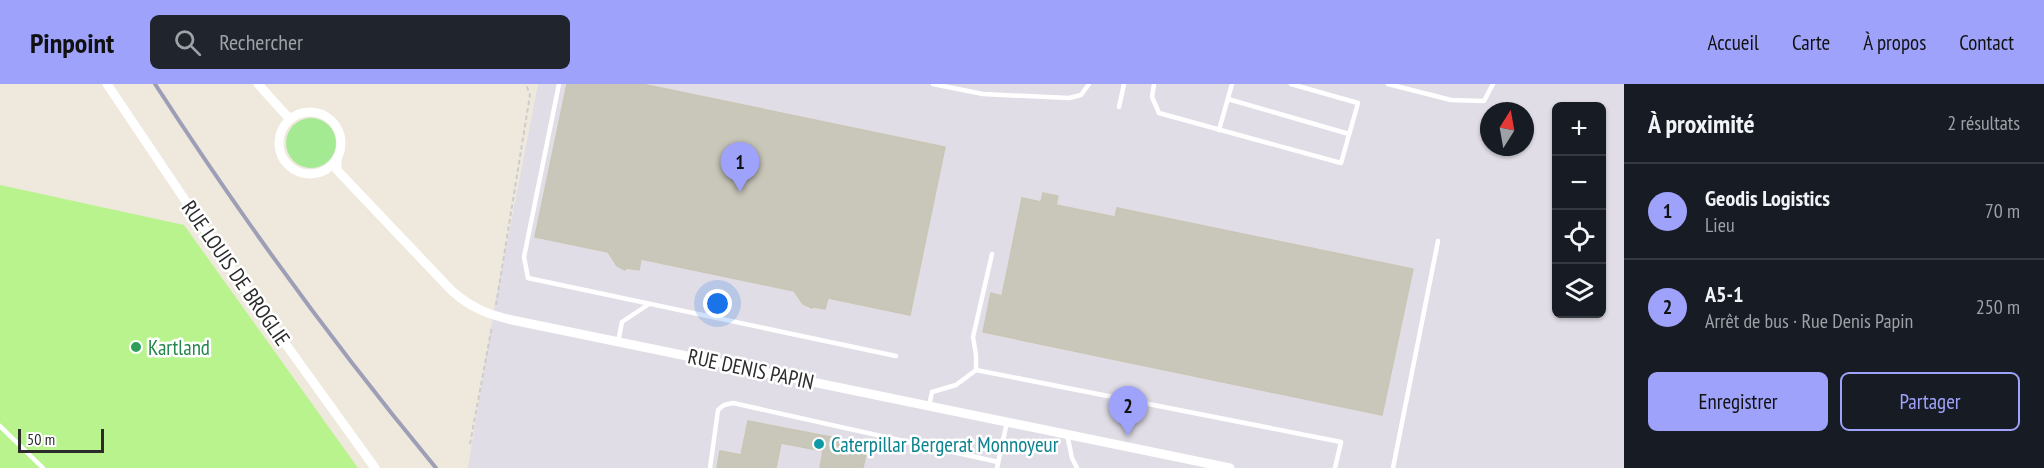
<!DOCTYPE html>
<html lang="fr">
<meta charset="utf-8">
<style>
body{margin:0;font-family:"PT Sans Narrow",sans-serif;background:#20242c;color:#f1f3f6}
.controls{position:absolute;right:18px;top:18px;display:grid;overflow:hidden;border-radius:9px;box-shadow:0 2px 4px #0004}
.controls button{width:54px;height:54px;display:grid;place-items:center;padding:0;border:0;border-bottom:2px solid #363941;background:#171b24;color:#f1f3f6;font:30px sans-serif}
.compass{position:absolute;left:1480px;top:18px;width:54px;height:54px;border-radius:50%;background:#171b24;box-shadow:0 2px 4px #0004;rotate:11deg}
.scale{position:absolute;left:18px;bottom:15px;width:86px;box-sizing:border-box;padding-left:6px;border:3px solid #2b2b2b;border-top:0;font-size:16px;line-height:21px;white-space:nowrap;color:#2b2b2b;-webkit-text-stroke:4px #fff;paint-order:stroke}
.you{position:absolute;left:718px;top:220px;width:21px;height:21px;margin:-15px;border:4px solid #fff;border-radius:50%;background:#1a73e8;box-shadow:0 0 0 9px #1a73e833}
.badge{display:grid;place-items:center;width:39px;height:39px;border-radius:50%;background:#9ea2fa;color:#111;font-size:20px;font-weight:700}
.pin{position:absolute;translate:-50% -50px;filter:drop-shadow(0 2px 3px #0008)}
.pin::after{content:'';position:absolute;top:32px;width:21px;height:18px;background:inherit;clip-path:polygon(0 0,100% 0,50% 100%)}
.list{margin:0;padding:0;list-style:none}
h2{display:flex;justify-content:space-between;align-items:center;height:78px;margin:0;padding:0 24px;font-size:26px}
h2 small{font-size:20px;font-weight:400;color:#9ea1a6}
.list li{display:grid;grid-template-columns:39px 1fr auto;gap:18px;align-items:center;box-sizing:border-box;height:96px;padding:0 24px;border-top:2px solid #363941}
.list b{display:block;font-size:22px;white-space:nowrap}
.list p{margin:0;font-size:20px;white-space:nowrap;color:#9ea1a6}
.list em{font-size:20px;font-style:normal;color:#9ea1a6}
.actions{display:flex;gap:12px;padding:18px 24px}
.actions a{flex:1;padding:14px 0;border:2px solid #9ea2fa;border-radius:9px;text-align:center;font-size:21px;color:#9ea2fa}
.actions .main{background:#9ea2fa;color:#111}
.icon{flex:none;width:33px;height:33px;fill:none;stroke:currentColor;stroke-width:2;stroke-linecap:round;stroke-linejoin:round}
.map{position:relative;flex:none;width:1624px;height:384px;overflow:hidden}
header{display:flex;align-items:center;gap:36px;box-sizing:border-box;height:84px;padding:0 30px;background:#9ea2fa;color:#111}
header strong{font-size:28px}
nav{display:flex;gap:33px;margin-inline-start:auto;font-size:21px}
.search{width:420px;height:54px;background:#20242c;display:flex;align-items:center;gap:15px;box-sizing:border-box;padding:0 21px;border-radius:9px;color:#9ea1a6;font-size:22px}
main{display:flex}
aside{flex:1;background:#171b24}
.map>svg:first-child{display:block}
.industrial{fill:#e1dde6;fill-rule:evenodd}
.green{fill:#a3ea93}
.pitch{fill:#b8f38d}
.building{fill:#c9c7ba;stroke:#cac6b5;stroke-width:1.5}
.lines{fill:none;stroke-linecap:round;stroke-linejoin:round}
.path{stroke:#ccc;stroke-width:2;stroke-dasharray:4.5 3;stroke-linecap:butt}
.lane{stroke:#fff;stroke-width:4.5}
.street{stroke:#fff;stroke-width:9}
.rail{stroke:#9e9eb7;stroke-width:4}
.leisure-dot{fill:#2e9e5b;stroke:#fff;stroke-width:2}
.culture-dot{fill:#0f9aa8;stroke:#fff;stroke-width:2}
.labels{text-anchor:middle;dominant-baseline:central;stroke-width:5;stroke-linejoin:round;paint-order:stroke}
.street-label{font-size:21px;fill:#2b2b2b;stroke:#fff}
.leisure-label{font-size:21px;fill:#27864d;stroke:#fff;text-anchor:start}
.culture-label{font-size:21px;fill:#0d838f;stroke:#fff;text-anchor:start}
</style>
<header>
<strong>Pinpoint</strong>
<div class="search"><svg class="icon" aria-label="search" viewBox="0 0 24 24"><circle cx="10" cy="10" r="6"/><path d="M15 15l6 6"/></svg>Rechercher</div>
<nav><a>Accueil</a><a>Carte</a><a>À propos</a><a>Contact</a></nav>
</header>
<main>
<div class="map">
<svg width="1624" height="384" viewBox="0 0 1624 384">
<rect width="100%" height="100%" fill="#eee9dc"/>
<path class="industrial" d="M 538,0 L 1624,0 L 1624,384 L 468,384 L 494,225 ZM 1556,22 L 1602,22 L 1602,230 L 1556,230 ZM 1489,27 L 1525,27 L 1525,63 L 1489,63 Z"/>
<circle class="green" cx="311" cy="59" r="25"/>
<path class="pitch" d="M 0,101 L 184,141 L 358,384 L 0,384 Z"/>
<g class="building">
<path d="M 567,0 L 642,0 L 945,63 L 910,231 L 828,214 L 825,225 L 813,223 L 812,224 L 803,220 L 794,207 L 641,175 L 639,186 L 626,184 L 625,186 L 617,182 L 608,168 L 535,153 Z"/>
<path d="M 1043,109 L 1058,112 L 1056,121 L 1115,133 L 1117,124 L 1413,185 L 1382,331 L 983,248 L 991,209 L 1002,212 L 1022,114 L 1041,118 Z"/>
<path d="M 748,337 L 868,360 L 863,384 L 820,384 L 823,367 L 781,359 L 776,384 L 717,384 L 720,367 L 741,371 Z"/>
</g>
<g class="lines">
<g class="path">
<path d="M 496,221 L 530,11 L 526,0"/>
<path d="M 470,360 L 492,242"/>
</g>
<g class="lane">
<path d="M 559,0 L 524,173 L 528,194 L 896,272"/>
<path d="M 933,0 L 983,10 L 1069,14 L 1081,11 L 1089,0"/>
<path d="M 1154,0 L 1152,13 L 1159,29 L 1341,79 L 1358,19 L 1291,0"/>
<path d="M 1388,0 L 1451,16 L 1484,17 L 1493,0"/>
<path d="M 1228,15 L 1349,50"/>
<path d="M 1119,23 L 1124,0"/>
<path d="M 1219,46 L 1232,0"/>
<path d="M 618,258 L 622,238 L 649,220"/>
<path d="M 976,286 L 976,271 L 973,253 L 992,170"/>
<path d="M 929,322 L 932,308 L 956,301 L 976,286 L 1341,358 L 1335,384"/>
<path d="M 0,342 L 43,384"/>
<path d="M 1067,350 L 1072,374 L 1077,384"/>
<path d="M 710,384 L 718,326 L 724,321 L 733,319 L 998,378"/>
<path d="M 997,384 L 1007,338"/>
<path d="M 1393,384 L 1438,157"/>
</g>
<g class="street">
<path d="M 107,0 L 228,180 L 375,384"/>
<path d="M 258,0 L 286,31 L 291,34"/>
<circle cx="310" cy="59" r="31"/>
<path d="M 337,75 L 337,86 L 452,207 C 473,225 487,230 512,236 L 1230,384"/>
</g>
<path class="rail" d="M 155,0 C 241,133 335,262 436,384"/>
</g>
<circle class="leisure-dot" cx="136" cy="263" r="6"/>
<circle class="culture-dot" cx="819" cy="360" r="6"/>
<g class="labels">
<g class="street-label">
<text transform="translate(236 189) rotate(55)">RUE LOUIS DE BROGLIE</text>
<text transform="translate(751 285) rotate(12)">RUE DENIS PAPIN</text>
</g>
<g class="leisure-label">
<text x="148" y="263">Kartland</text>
</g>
<g class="culture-label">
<text x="831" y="360">Caterpillar Bergerat Monnoyeur</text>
</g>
</g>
</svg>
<div class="controls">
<button>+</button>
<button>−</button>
<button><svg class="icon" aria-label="locate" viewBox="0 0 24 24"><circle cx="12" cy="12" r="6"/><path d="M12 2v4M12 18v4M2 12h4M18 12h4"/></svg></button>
<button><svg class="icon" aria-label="layers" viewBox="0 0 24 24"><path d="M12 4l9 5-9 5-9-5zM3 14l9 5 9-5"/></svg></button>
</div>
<svg class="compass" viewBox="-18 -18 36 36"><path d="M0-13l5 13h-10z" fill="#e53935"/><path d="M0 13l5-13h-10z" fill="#9ea1a6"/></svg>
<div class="scale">50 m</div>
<div class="you"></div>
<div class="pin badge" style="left:740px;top:108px">1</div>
<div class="pin badge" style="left:1128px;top:352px">2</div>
</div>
<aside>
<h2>À proximité<small>2 résultats</small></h2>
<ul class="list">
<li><span class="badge">1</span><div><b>Geodis Logistics</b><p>Lieu</p></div><em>70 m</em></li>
<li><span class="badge">2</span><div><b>A5-1</b><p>Arrêt de bus · Rue Denis Papin</p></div><em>250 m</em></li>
</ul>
<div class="actions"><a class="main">Enregistrer</a><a>Partager</a></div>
</aside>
</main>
